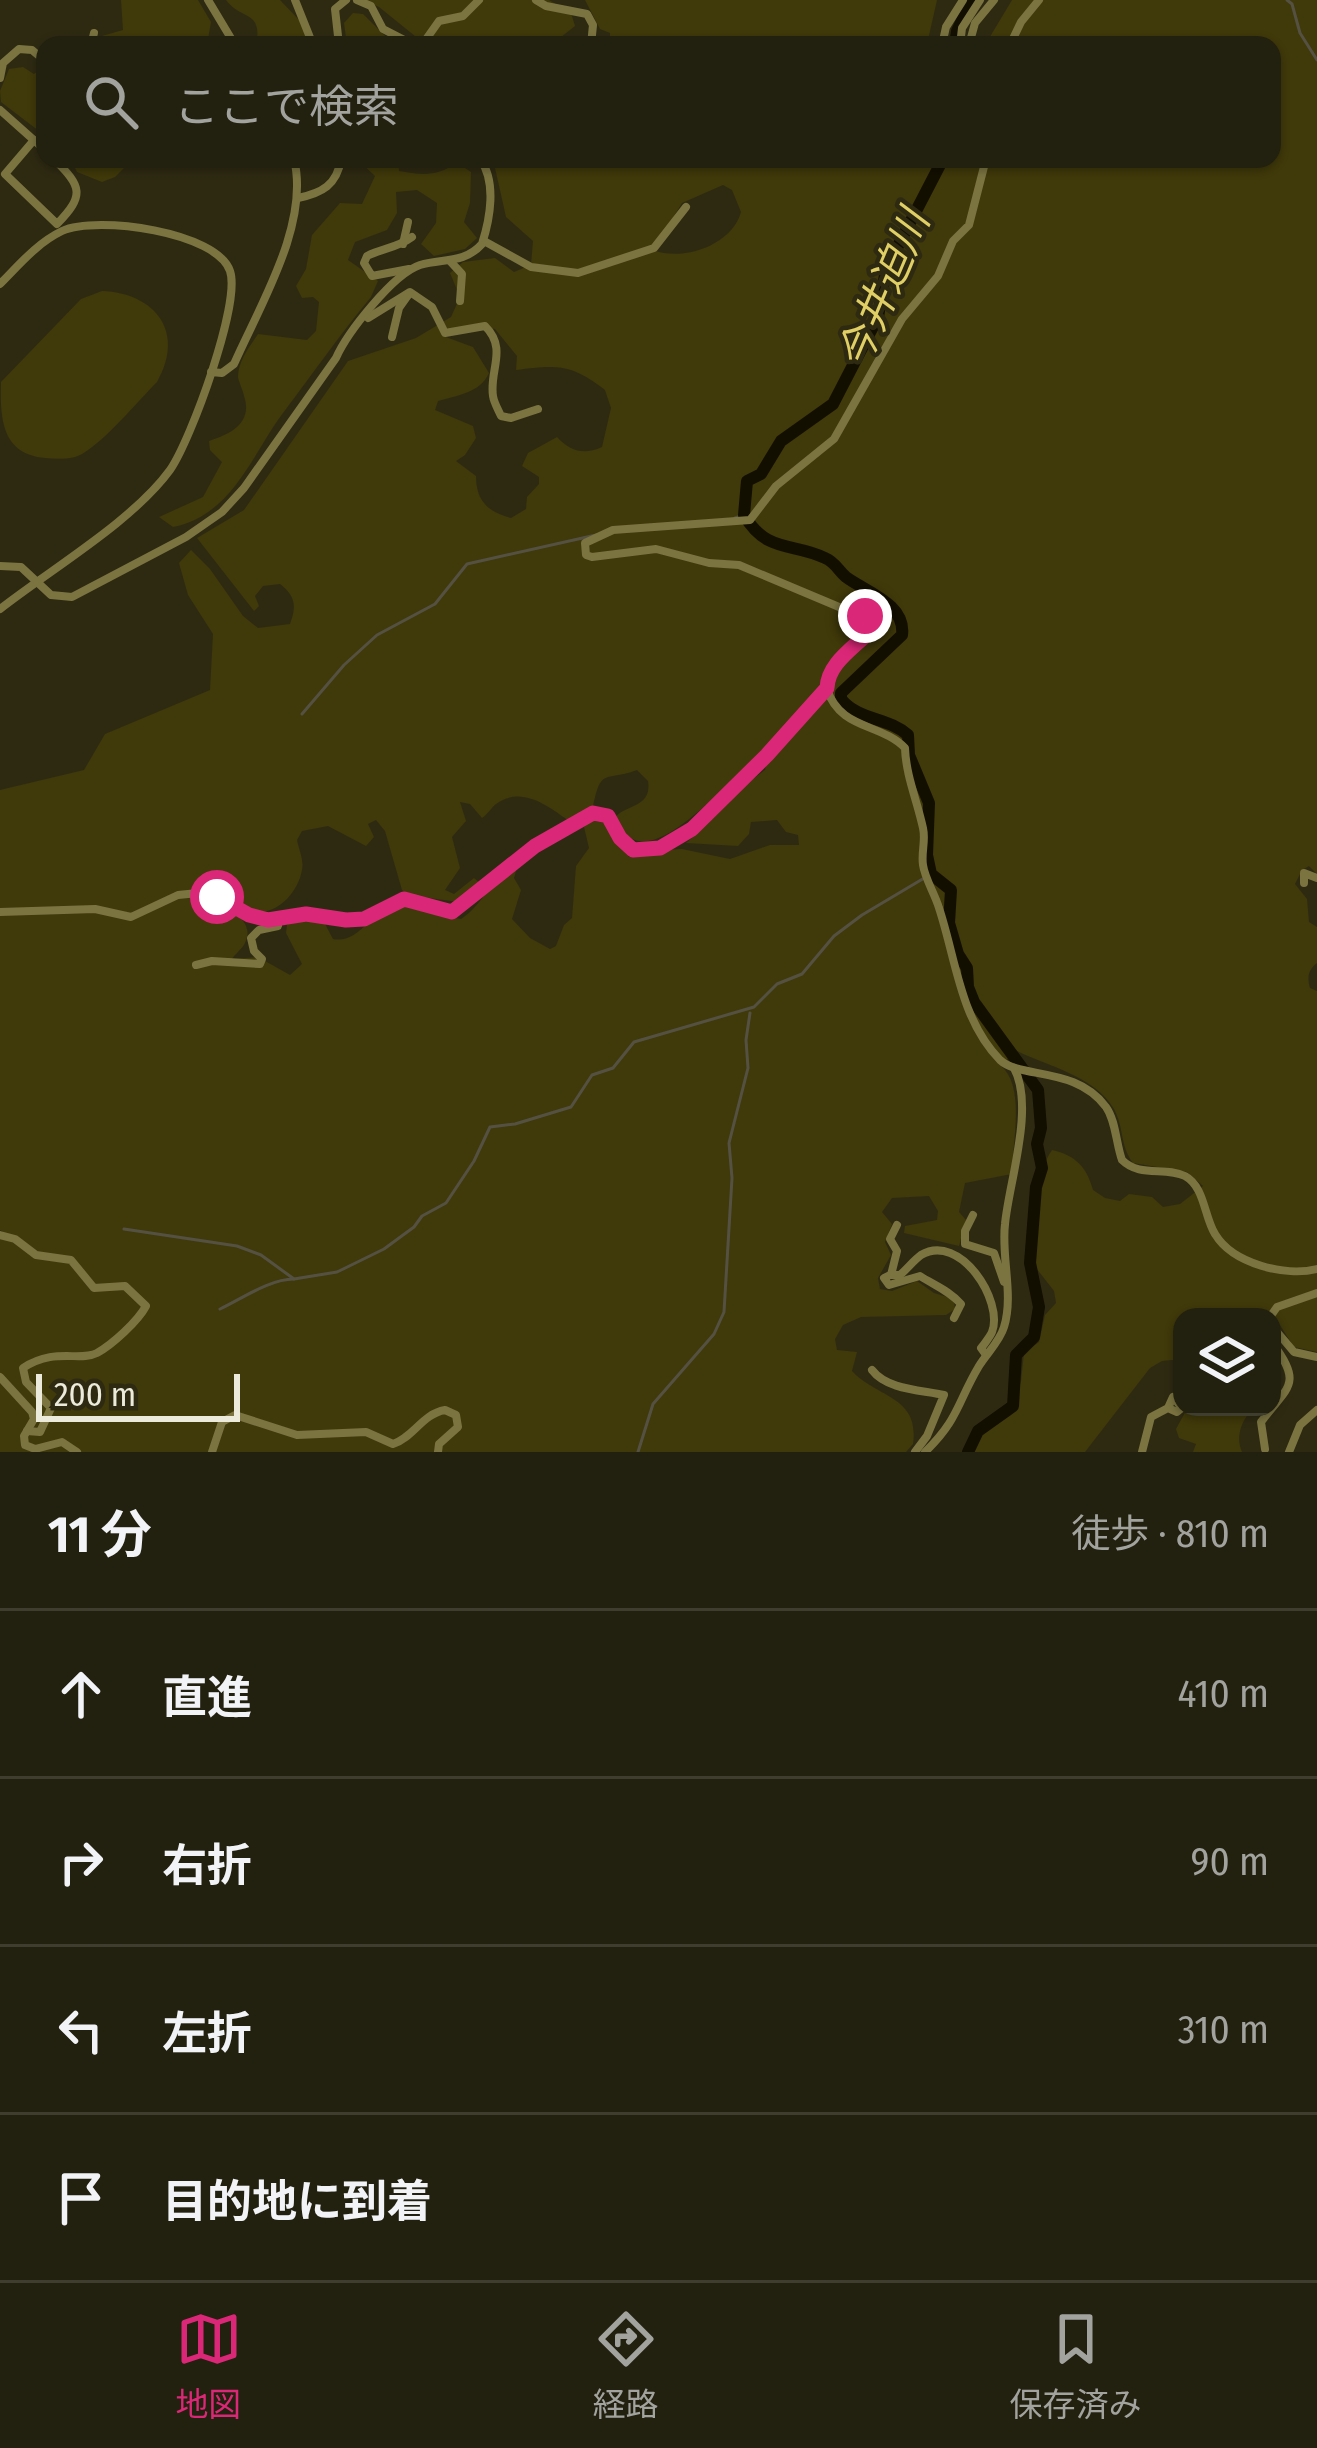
<!DOCTYPE html>
<html lang="ja">
<meta charset="utf-8">
<style>
body{margin:0;font-family:"Fira Sans Condensed","Noto Sans JP",sans-serif;background:#2e2d1c;color:#f1f3f6}
.controls{position:absolute;right:36px;bottom:36px;display:grid;overflow:hidden;border-radius:24px;box-shadow:0 3px 9px #0004}
.controls button{width:108px;height:108px;display:grid;place-items:center;padding:0;border:0;border-bottom:3px solid #3f3e2e;background:#22200e;color:#f1f3f6;font:60px sans-serif}
.scale{position:absolute;left:36px;bottom:30px;width:204px;box-sizing:border-box;padding-left:12px;border:6px solid #eceadb;border-top:0;font-size:33px;line-height:42px;white-space:nowrap;color:#eceadb;-webkit-text-stroke:9px #2e2a12;paint-order:stroke}
.stop{position:absolute;width:36px;height:36px;margin:-27px;border:9px solid #db2777;border-radius:50%;background:#fff}
.stop.end{background:#db2777;border-color:#fff;box-shadow:0 3px 12px #0008}
.list{margin:0;padding:0;list-style:none}
h2{display:flex;justify-content:space-between;align-items:center;height:156px;margin:0;padding:0 48px;font-size:51px}
h2 small{font-size:39px;font-weight:400;color:#a2a39e}
.list li{display:grid;grid-template-columns:78px 1fr auto;gap:36px;align-items:center;box-sizing:border-box;height:168px;padding:0 48px;border-top:3px solid #3f3e2e}
.list b{display:block;font-size:45px;white-space:nowrap}
.list em{font-size:39px;font-style:normal;color:#a2a39e}
.icon{flex:none;width:66px;height:66px;fill:none;stroke:currentColor;stroke-width:2;stroke-linecap:round;stroke-linejoin:round}
.map{position:relative;flex:none;width:1317px;height:1452px;overflow:hidden}
.search{position:absolute;background:#22200e;box-shadow:0 3px 9px #0004;left:36px;right:36px;top:36px;height:132px;display:flex;align-items:center;gap:30px;box-sizing:border-box;padding:0 42px;border-radius:24px;color:#a2a39e;font-size:45px}
.sheet{height:828px;background:#22200e}
nav{display:flex;justify-content:space-around;align-items:center;box-sizing:border-box;height:168px;border-top:3px solid #3f3e2e;background:#22200e;font-size:33px;color:#a2a39e}
nav a{display:grid;justify-items:center;gap:6px}
nav .on{color:#db2777}
.map>svg:first-child{display:block}
.green{fill:#40390a;fill-rule:evenodd}
.lines{fill:none;stroke-linecap:round;stroke-linejoin:round}
.stream{stroke:#545142;stroke-width:3}
.river{stroke:#130f00;stroke-width:12}
.minor{stroke:#7b7441;stroke-width:8}
.route{stroke:#db2777;stroke-width:15}
.labels{text-anchor:middle;dominant-baseline:central;stroke-width:9;stroke-linejoin:round;paint-order:stroke}
.water-label{font-size:42px;font-style:italic;fill:#dfcf64;stroke:#2e2a12}
</style>
<div class="map">
<svg width="1317" height="1452" viewBox="0 0 1317 1452">
<rect width="100%" height="100%" fill="#2e2a12"/>
<g class="green">
<path d="M 121,0 L 198,0 L 211,22 L 207,45 L 70,45 L 123,30 Z"/>
<path d="M 226,0 L 280,0 L 302,23 L 307,41 L 305,45 L 256,45 C 263,10 242,21 226,0 Z"/>
<path d="M 363,0 L 549,0 L 571,13 L 575,26 L 556,41 L 525,37 L 498,45 L 426,45 L 379,7 Z"/>
<path d="M 585,0 L 937,0 L 928,40 L 931,45 L 610,45 L 610,33 L 600,29 Z"/>
<path d="M 1012,0 L 1317,0 L 1317,874 L 1309,866 L 1302,870 L 1295,884 L 1307,899 L 1309,922 L 1317,927 L 1317,963 C 1308,970 1307,977 1310,988 L 1317,991 L 1317,1352 L 1294,1347 L 1274,1316 L 1182,1317 L 1182,1359 L 1162,1361 L 1150,1368 L 1085,1452 L 974,1452 L 983,1433 L 1011,1415 L 1021,1381 L 1024,1353 L 1039,1342 L 1045,1315 L 1056,1303 L 1054,1291 L 1033,1264 C 1038,1231 1032,1178 1052,1150 C 1075,1155 1087,1167 1093,1190 L 1105,1198 L 1120,1201 L 1129,1194 L 1152,1197 L 1163,1207 L 1180,1204 L 1203,1186 L 1187,1172 L 1133,1163 C 1120,1146 1124,1127 1114,1109 C 1095,1076 1047,1066 1015,1050 L 1001,1066 C 1026,1087 1012,1143 1012,1174 L 965,1183 L 959,1212 L 966,1220 L 959,1246 L 904,1233 L 905,1226 L 937,1220 L 938,1211 L 929,1196 L 892,1198 L 882,1212 L 892,1224 L 885,1242 L 891,1255 L 878,1278 L 880,1289 L 892,1291 L 917,1281 L 934,1293 L 954,1299 L 955,1309 L 946,1315 L 861,1317 L 843,1325 L 835,1339 L 837,1350 L 857,1352 L 852,1371 C 877,1398 920,1396 913,1444 L 906,1452 L 0,1452 L 0,1239 L 3,1232 L 0,1230 L 0,790 L 84,770 L 105,734 L 210,690 L 213,634 L 188,595 L 179,563 L 191,550 L 210,569 L 243,616 L 258,628 L 290,624 C 297,605 295,596 280,584 L 263,586 L 255,596 L 259,606 L 254,611 L 197,538 L 244,510 L 348,361 L 416,338 L 451,317 L 460,297 L 450,273 L 463,262 L 495,258 L 514,272 L 531,265 L 533,241 L 506,217 L 493,159 L 1272,159 L 1272,45 L 985,45 ZM 723,185 L 732,190 L 741,212 C 732,245 683,262 653,250 L 682,203 ZM 482,327 L 495,329 L 517,356 L 516,370 C 555,365 571,363 605,390 L 611,408 L 602,447 C 584,455 571,452 557,437 L 528,453 L 522,466 L 539,477 L 539,484 L 527,497 L 526,509 L 511,518 C 488,512 476,501 476,476 L 456,461 L 465,455 L 476,438 L 473,426 L 435,410 L 438,401 C 458,395 480,393 489,373 L 473,347 L 443,336 ZM 763,758 L 767,759 L 765,770 C 735,791 713,822 686,843 L 738,846 L 749,834 L 751,822 L 777,820 L 786,832 L 798,835 L 799,845 L 770,845 L 730,859 L 682,849 L 641,851 L 629,857 L 616,841 L 609,824 L 591,820 L 584,827 L 589,848 L 576,866 L 572,918 L 564,925 L 556,946 L 550,949 L 530,938 L 512,919 L 521,890 L 514,878 L 517,868 L 513,865 C 492,878 482,906 461,919 C 442,917 421,904 402,906 C 366,911 361,944 333,939 L 323,920 L 295,919 L 287,925 L 286,933 L 302,964 L 290,975 L 258,957 L 232,959 C 236,953 242,949 245,943 C 257,918 223,908 209,897 L 210,892 L 217,890 C 230,896 239,908 252,911 C 276,917 298,893 302,870 C 304,860 299,850 297,840 L 302,831 L 328,826 L 366,846 L 374,837 L 368,824 L 376,820 L 385,831 L 402,890 L 409,895 L 458,902 L 480,883 L 474,878 L 454,894 L 445,890 L 460,868 L 452,837 L 466,821 L 460,802 L 470,804 L 482,818 C 488,814 491,808 496,804 C 522,785 549,807 569,821 L 593,807 C 601,766 606,782 637,770 L 648,781 C 652,807 628,804 616,816 C 642,893 729,772 763,758 Z"/>
<path d="M 353,13 L 363,14 L 394,45 L 347,45 L 344,23 Z"/>
<path d="M 45,66 L 45,130 L 39,131 L 1,102 L 0,91 L 9,69 L 23,67 L 34,74 Z"/>
<path d="M 75,159 L 133,159 L 115,177 L 102,182 L 77,172 L 73,164 Z"/>
<path d="M 357,159 L 398,159 L 399,171 C 420,175 440,177 456,162 L 471,172 L 470,203 L 464,222 L 477,238 L 465,249 L 434,256 L 421,244 L 436,223 L 437,203 L 417,190 L 396,192 L 397,213 L 387,230 L 355,242 L 348,260 L 378,281 L 371,297 C 341,333 314,372 286,409 C 253,451 234,515 173,527 L 159,517 L 203,497 L 222,462 L 210,450 L 209,441 C 231,434 253,423 244,396 C 244,393 238,380 238,377 C 238,361 250,346 258,334 L 307,340 L 316,331 L 319,302 L 313,297 L 302,298 L 296,286 L 306,269 L 312,235 L 340,203 L 362,204 L 375,176 Z"/>
<path d="M 102,291 C 155,293 186,332 157,382 C 136,403 107,439 82,454 C 72,460 57,459 45,458 C 2,454 0,419 1,382 L 81,299 Z"/>
<path d="M 1188,1407 L 1254,1407 C 1242,1420 1235,1435 1242,1452 L 1193,1452 L 1196,1444 L 1179,1438 L 1176,1429 Z"/>
</g>
<g class="lines">
<g class="stream">
<path d="M 1287,0 L 1292,4 L 1300,33 L 1317,60"/>
<path d="M 735,518 L 744,515"/>
<path d="M 302,714 L 344,665 L 377,635 L 435,604 L 467,564 L 596,535"/>
<path d="M 124,1229 L 237,1246 L 261,1255 L 294,1279 L 337,1272 L 384,1249 L 414,1227 L 422,1216 L 446,1203 L 474,1161 L 490,1127 L 515,1124 L 571,1107 L 592,1075 L 613,1068 L 634,1042 L 754,1007 L 777,984 L 802,974 L 834,936 L 862,915 L 931,874"/>
<path d="M 220,1309 C 243,1298 270,1279 294,1279"/>
<path d="M 638,1452 L 653,1404 L 714,1334 L 724,1312 L 732,1178 L 729,1143 L 748,1068 L 746,1040 L 750,1013"/>
</g>
<g class="river">
<path d="M 955,45 L 957,31 L 972,0"/>
<path d="M 943,159 L 886,269 L 878,317 L 833,404 L 781,441 L 761,474 L 747,481 L 744,515 C 767,554 793,542 825,558 C 835,562 838,570 846,577 C 866,592 906,604 902,635 L 841,693 L 841,699 C 859,721 888,717 908,735 L 909,755 L 929,803 L 927,855 L 931,874 L 951,890 L 949,923 L 958,954 L 967,968 L 968,987 L 974,1002 L 1038,1090 L 1041,1128 L 1037,1144 L 1042,1168 L 1036,1187 L 1030,1263 L 1039,1307 L 1034,1337 L 1016,1355 L 1013,1406 L 978,1431 L 968,1452"/>
</g>
<g class="minor">
<path d="M 208,0 L 235,45"/>
<path d="M 295,0 L 313,45"/>
<path d="M 357,0 L 371,6 L 383,29 L 414,45"/>
<path d="M 536,0 L 546,6 L 587,14 L 593,25 L 591,45"/>
<path d="M 91,45 L 94,33"/>
<path d="M 339,45 L 335,9 L 346,0"/>
<path d="M 422,45 L 439,21 L 463,16 L 479,0"/>
<path d="M 942,45 L 946,27 L 963,0"/>
<path d="M 960,45 L 962,28 L 980,0"/>
<path d="M 969,45 L 975,23 L 994,0"/>
<path d="M 1010,45 L 1021,22 L 1039,0"/>
<path d="M 0,78 L 3,63 L 19,49 L 32,50 L 45,61"/>
<path d="M 0,110 L 45,150"/>
<path d="M 34,140 L 5,174 L 57,224 C 85,195 82,187 54,159"/>
<path d="M 298,198 C 322,193 337,185 341,159"/>
<path d="M 484,241 L 531,267 L 578,273 L 654,248 L 686,207"/>
<path d="M 403,244 L 408,222"/>
<path d="M 450,261 L 462,274 L 460,301"/>
<path d="M 409,269 L 372,276 L 364,263 L 367,256 C 383,248 397,248 412,237"/>
<path d="M 0,284 C 19,265 37,243 62,231 C 97,215 217,232 230,271 C 241,303 191,440 170,470 C 133,521 51,569 0,609"/>
<path d="M 368,318 L 410,292 L 432,307 L 445,333 L 485,326 C 508,349 489,370 493,396 C 494,403 498,409 501,416 L 511,418 L 538,409"/>
<path d="M 392,337 L 399,308 L 409,294"/>
<path d="M 211,372 L 222,373 L 234,364 C 260,305 310,224 294,159"/>
<path d="M 0,566 L 21,567 L 51,595 L 72,597 L 186,537 L 222,512 L 244,488 L 336,358 C 347,333 393,274 420,265 C 443,258 464,264 482,244 C 490,219 497,182 480,159"/>
<path d="M 827,689 C 840,730 881,723 905,748 C 906,776 917,800 923,828 C 926,841 921,852 923,865 C 925,879 935,894 939,908 C 956,959 960,1019 1000,1060 C 1020,1079 1076,1066 1106,1107 C 1116,1121 1116,1144 1122,1160 C 1140,1178 1165,1166 1185,1176 C 1205,1187 1204,1217 1215,1234 C 1233,1264 1286,1277 1317,1269"/>
<path d="M 1304,883 L 1304,873 L 1317,878"/>
<path d="M 0,912 L 95,909 L 131,917 L 178,895 L 198,893 L 217,897 L 259,919 L 306,914 L 356,920 L 404,899 L 452,912 L 535,846 L 593,813 L 608,816 C 617,829 621,847 638,850 C 686,859 793,723 827,688 C 828,663 854,648 870,631 L 870,620 L 739,565 L 709,563 L 656,549 L 592,557 L 586,555 L 585,543 L 613,530 L 750,520 L 776,486 L 834,439 L 902,319 L 938,276 L 953,241 L 969,225 L 986,159"/>
<path d="M 196,965 L 212,961 L 260,964 L 262,959 L 254,951 L 251,938 L 259,930 L 278,926 L 279,919"/>
<path d="M 973,1215 L 965,1231 L 965,1244 L 994,1253 L 1004,1282"/>
<path d="M 897,1225 L 890,1239 L 897,1251 L 891,1275 L 900,1275 C 907,1269 914,1260 921,1255 C 960,1232 1004,1301 992,1332 C 991,1335 983,1346 981,1348 L 986,1355"/>
<path d="M 0,1235 L 15,1239 L 36,1255 L 71,1260 L 94,1288 L 125,1286 L 146,1306 C 138,1321 113,1344 97,1353 C 79,1362 55,1347 23,1368 L 26,1382 L 51,1408 L 40,1432 L 27,1431"/>
<path d="M 890,1275 L 884,1278 L 889,1285 L 920,1276 C 934,1285 950,1291 961,1304 L 954,1318"/>
<path d="M 1270,1317 L 1277,1307 L 1317,1293"/>
<path d="M 1272,1326 L 1294,1352 L 1317,1357"/>
<path d="M 872,1370 C 887,1390 922,1390 944,1395 L 927,1436 L 915,1452"/>
<path d="M 0,1377 L 32,1412 L 34,1419 L 24,1436 L 25,1445 L 35,1449 L 62,1442 L 77,1452"/>
<path d="M 1265,1449 L 1261,1422 C 1289,1385 1303,1385 1272,1342"/>
<path d="M 212,1452 L 222,1422 L 235,1415 L 297,1435 L 366,1432 L 393,1444 C 414,1437 422,1414 445,1410 L 456,1415 L 458,1427 L 439,1444 L 438,1452"/>
<path d="M 925,1452 C 959,1419 957,1403 979,1366 C 987,1353 1000,1341 1004,1327 C 1014,1295 1001,1257 1005,1224 C 1009,1182 1035,1107 1014,1068"/>
<path d="M 1142,1452 L 1151,1417 L 1168,1408 L 1173,1397 L 1182,1408 L 1177,1412 L 1168,1408"/>
<path d="M 1289,1452 L 1300,1425 L 1317,1410"/>
</g>
</g>
<g class="lines">
<path class="route" d="M 217,897 L 249,915 L 268,920 L 306,914 L 346,920 L 364,919 L 404,899 L 452,912 L 535,846 L 593,813 L 608,816 L 620,838 L 633,850 L 660,848 L 692,829 L 767,755 L 827,688 C 828,663 854,648 870,631 L 870,620 L 865,616"/>
</g>
<g class="labels">
<g class="water-label">
<text transform="translate(884 290) rotate(-67)">今井迫川</text>
</g>
</g>
</svg>
<div class="controls">
<button><svg class="icon" aria-label="layers" viewBox="0 0 24 24"><path d="M12 4l9 5-9 5-9-5zM3 14l9 5 9-5"/></svg></button>
</div>
<div class="scale">200 m</div>
<div class="stop" style="left:217px;top:897px"></div>
<div class="stop end" style="left:865px;top:616px"></div>
<div class="search"><svg class="icon" aria-label="search" viewBox="0 0 24 24"><circle cx="10" cy="10" r="6"/><path d="M15 15l6 6"/></svg>ここで検索</div>
</div>
<section class="sheet">
<h2>11 分<small>徒歩 · 810 m</small></h2>
<ul class="list">
<li><svg class="icon" aria-label="ahead" viewBox="0 0 24 24"><path d="M12 20V5M6 11l6-6 6 6"/></svg><div><b>直進</b></div><em>410 m</em></li>
<li><svg class="icon" aria-label="right" viewBox="0 0 24 24"><path d="M7 20v-9h11M14 6l5 5-5 5"/></svg><div><b>右折</b></div><em>90 m</em></li>
<li><svg class="icon" aria-label="left" viewBox="0 0 24 24"><path d="M17 20v-9H6M10 6l-5 5 5 5"/></svg><div><b>左折</b></div><em>310 m</em></li>
<li><svg class="icon" aria-label="arrive" viewBox="0 0 24 24"><path d="M6 21V4h12l-3 4 3 4H6"/></svg><div><b>目的地に到着</b></div></li>
</ul>
</section>
<nav>
<a class="on"><svg class="icon" aria-label="map" viewBox="0 0 24 24"><path d="M3 6l6-2 6 2 6-2v14l-6 2-6-2-6 2zM9 4v14M15 6v14"/></svg>地図</a>
<a><svg class="icon" aria-label="directions" viewBox="0 0 24 24"><path d="M12 3l9 9-9 9-9-9zM9 14v-3h6M13 9l2 2-2 2"/></svg>経路</a>
<a><svg class="icon" aria-label="saved" viewBox="0 0 24 24"><path d="M7 4h10v16l-5-4-5 4z"/></svg>保存済み</a>
</nav>
